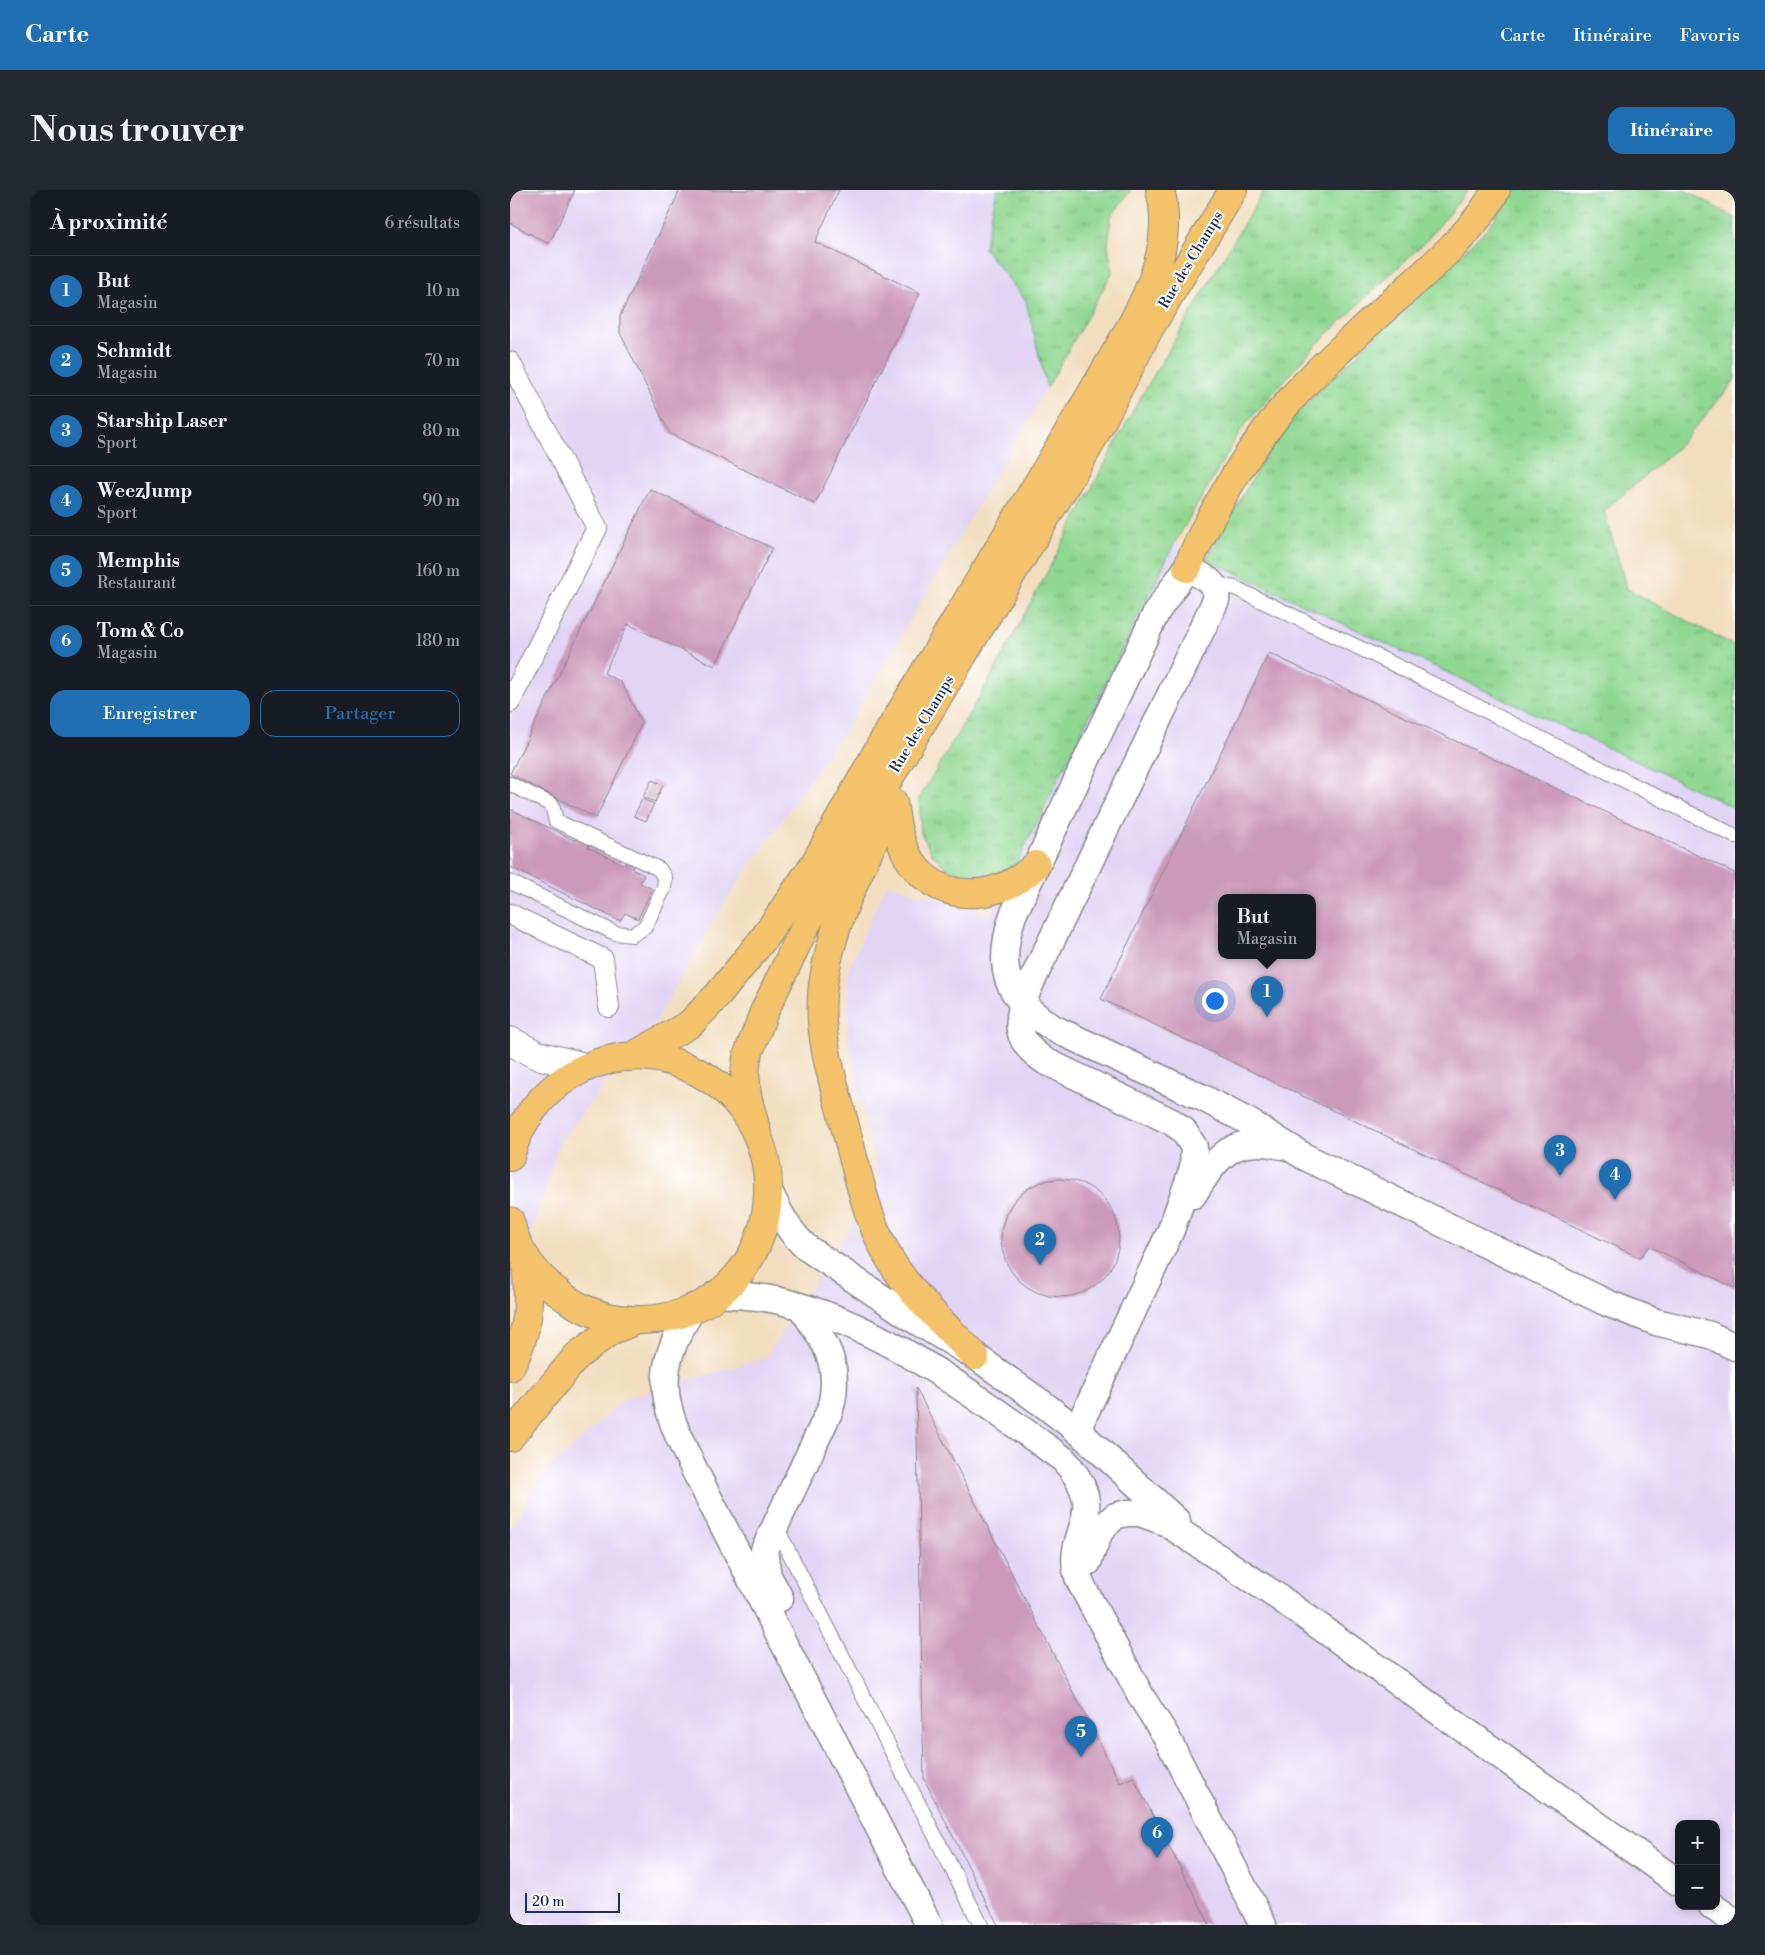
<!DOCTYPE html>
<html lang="fr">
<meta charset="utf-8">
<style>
body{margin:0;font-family:"Libre Bodoni",serif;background:#242831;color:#f1f3f6}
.controls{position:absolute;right:15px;bottom:15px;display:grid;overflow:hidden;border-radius:10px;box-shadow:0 2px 8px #0003}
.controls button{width:45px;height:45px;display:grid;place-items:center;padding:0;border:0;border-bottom:1px solid #363941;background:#171b24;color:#f1f3f6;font:25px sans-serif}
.scale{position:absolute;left:15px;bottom:12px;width:95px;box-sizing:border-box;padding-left:5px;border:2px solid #1b2f5e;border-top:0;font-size:14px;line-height:18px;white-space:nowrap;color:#1b2f5e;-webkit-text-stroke:4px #fff;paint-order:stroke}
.you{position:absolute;left:704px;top:810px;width:18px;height:18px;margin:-12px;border:4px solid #fff;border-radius:50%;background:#1a73e8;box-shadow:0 0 0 8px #1a73e833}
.badge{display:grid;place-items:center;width:32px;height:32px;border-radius:50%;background:#1f6fb2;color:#fff;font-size:16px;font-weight:700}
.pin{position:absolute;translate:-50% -41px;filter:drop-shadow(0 1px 2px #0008)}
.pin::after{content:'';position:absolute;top:26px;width:18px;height:15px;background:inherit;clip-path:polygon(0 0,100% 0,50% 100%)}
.popup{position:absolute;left:708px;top:704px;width:98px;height:65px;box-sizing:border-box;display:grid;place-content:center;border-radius:10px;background:#171b24;filter:drop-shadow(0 1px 4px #0005);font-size:16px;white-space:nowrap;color:#9ea1a6}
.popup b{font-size:19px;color:#f1f3f6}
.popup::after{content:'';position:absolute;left:50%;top:100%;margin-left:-10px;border:10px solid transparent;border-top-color:#171b24}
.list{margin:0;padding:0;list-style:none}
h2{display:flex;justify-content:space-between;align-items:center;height:65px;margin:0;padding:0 20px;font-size:21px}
h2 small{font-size:16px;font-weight:400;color:#9ea1a6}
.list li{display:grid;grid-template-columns:32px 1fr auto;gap:15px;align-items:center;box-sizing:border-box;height:70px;padding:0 20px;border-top:1px solid #363941}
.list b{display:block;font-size:19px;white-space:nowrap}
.list p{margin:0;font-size:16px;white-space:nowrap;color:#9ea1a6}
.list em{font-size:16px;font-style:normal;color:#9ea1a6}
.actions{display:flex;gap:10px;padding:15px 20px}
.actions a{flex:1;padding:11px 0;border:1px solid #1f6fb2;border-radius:15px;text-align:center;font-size:18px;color:#1f6fb2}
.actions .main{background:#1f6fb2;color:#fff}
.map{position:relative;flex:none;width:1225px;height:1735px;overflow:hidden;border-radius:15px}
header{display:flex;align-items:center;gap:30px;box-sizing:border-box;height:70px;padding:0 25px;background:#1f6fb2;color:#fff}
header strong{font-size:24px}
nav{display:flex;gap:28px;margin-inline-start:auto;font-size:18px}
.intro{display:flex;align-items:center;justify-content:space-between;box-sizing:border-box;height:120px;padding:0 30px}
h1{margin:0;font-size:35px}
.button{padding:12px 22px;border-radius:15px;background:#1f6fb2;color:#fff;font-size:18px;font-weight:700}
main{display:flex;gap:30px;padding:0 30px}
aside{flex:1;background:#171b24;border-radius:15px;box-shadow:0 2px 8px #0003}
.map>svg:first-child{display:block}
.built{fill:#e1d4f4;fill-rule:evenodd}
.grass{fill:url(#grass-tufts);stroke:#568478}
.building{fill:#cb99b9;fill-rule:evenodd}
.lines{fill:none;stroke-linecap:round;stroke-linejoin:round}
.service-casing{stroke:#86868e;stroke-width:16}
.pedestrian-casing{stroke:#86868e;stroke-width:22}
.minor-casing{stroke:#86868e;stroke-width:29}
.tertiary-casing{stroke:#86868e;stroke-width:30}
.primary-casing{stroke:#86868e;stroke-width:30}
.motorway-casing{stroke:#86868e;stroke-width:30}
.service{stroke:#fff;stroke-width:14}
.pedestrian{stroke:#fff;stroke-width:20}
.minor{stroke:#fff;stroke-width:26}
.tertiary{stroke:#fff;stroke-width:28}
.primary{stroke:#f3c26a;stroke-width:28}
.motorway{stroke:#f3c26a;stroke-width:28}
.labels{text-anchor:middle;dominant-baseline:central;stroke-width:4;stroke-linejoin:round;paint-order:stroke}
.street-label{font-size:15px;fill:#1b2f5e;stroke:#fff}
</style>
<header>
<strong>Carte</strong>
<nav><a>Carte</a><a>Itinéraire</a><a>Favoris</a></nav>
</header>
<div class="intro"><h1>Nous trouver</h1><a class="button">Itinéraire</a></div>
<main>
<aside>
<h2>À proximité<small>6 résultats</small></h2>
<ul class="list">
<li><span class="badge">1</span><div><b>But</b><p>Magasin</p></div><em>10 m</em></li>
<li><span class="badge">2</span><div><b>Schmidt</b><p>Magasin</p></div><em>70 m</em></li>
<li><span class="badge">3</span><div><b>Starship Laser</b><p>Sport</p></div><em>80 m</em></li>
<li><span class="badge">4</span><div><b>WeezJump</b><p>Sport</p></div><em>90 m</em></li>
<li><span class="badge">5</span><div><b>Memphis</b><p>Restaurant</p></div><em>160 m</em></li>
<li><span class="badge">6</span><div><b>Tom &amp; Co</b><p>Magasin</p></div><em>180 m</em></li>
</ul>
<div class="actions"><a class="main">Enregistrer</a><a>Partager</a></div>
</aside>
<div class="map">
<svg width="1225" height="1735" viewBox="0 0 1225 1735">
<defs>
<pattern id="grass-tufts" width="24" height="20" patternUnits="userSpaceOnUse" patternTransform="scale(1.25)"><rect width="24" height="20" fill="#90d892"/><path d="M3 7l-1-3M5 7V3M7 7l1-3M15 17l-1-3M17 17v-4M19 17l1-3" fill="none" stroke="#7cba80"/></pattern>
</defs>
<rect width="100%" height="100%" fill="#fff"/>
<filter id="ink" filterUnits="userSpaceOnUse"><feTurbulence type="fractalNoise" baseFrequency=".02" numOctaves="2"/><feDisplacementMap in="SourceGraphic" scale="10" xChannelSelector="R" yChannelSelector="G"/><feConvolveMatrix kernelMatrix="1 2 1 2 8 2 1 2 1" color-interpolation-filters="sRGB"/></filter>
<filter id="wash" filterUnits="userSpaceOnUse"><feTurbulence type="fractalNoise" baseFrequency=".0096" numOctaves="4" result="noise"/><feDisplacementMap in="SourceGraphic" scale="20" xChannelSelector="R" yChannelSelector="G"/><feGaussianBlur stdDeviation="1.12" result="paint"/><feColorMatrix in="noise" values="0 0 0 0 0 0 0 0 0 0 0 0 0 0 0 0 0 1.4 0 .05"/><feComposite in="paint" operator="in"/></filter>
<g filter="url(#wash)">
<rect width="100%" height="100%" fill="#f2debf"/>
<g class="built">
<path d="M 0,0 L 487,0 L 474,58 L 516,111 L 537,198 L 338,536 L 211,718 L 147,830 L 50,951 L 0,1111 Z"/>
<path d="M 664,354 L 1225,618 L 1225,1735 L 0,1735 L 0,1339 L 32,1285 L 116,1208 L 255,1168 L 369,994 L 338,851 L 338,780 L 376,694 L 481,725 ZM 712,708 L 802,708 L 802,766 L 712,766 ZM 1169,1634 L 1206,1634 L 1206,1716 L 1169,1716 Z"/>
</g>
<g class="grass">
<path d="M 487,0 L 621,0 L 601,27 L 598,55 L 602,83 L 537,198 L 516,111 L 474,58 Z"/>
<path d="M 754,0 L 958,0 L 919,48 L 807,154 L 733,237 L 664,354 L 507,673 L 487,684 L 462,686 L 437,678 L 422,664 L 411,643 L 409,609 L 485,480 L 626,215 Z"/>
<path d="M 1005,0 L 1175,0 L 1225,28 L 1225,191 L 1168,257 L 1094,321 L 1117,399 L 1225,456 L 1225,618 L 696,369 L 756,265 L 792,218 L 977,39 Z"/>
</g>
<g id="blocks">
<g class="building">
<path d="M 0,0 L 65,0 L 39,54 L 0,33 Z"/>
<path d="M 170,0 L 329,0 L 305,52 L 410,103 L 305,314 L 160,244 L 110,143 L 110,126 Z"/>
<path d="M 140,299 L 262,358 L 205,476 L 118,434 L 94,483 L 111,492 L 132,533 L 86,628 L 0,584 Z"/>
<path d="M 759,463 L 1225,683 L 1225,1098 L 1139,1056 L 1130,1068 L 591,809 ZM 712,708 L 802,708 L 802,766 L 712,766 Z"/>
<path d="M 142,590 L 153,595 L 145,612 L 133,607 Z"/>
<path d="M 132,609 L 144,614 L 136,631 L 124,626 Z"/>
<path d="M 0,619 L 66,651 L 68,647 L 80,653 L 78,657 L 115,675 L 116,671 L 124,674 L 122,679 L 134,685 L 130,693 L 142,699 L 128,729 L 115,723 L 110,731 L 0,677 Z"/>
<circle cx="550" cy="1048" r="59"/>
<path d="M 406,1198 L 610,1593 L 623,1587 L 700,1735 L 488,1735 L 414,1589 Z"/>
</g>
</g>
</g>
<g filter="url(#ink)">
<use href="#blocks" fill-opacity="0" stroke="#86868e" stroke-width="1"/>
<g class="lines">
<defs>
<g id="service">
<path d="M 703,393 L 725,398 L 889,477 L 1225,646"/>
<path d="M 0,594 L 42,615 L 46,631 L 149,679 L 155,688 L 154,698 L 135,737 L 122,745 L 105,743 L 0,692"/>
<path d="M 265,1335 L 471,1735"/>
</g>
<g id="pedestrian">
<path d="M 0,172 L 87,338 L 0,512"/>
<path d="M 0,724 L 93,769 L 99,817"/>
</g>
<g id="minor">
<path d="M 259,1001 C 269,1023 279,1042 297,1058 L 408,1132 L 465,1166 L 533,1214 L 567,1240 L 667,1331"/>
<path d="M 683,1005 C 707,967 722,944 772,956"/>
<path d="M 206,1104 C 226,1105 247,1106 266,1110 C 372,1133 467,1208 553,1269 C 605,1326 551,1342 569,1390 L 632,1508 L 656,1546 L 753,1735"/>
<path d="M 184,1117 C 137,1187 155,1221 189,1289 L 419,1735"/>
<path d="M 567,1240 L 661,1040 L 683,978 L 684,957 L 673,940 L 662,932 L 535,871 C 504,851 505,831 518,799 L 706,410 C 709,391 691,386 677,378 L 647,421 L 503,725 C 485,780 496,809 545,839 L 693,908 L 739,932 L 795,967 L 1097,1113 L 1146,1132 L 1200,1145 L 1225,1157"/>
<path d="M 578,1372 L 590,1341 L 605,1326 L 617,1323 L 630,1323 L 655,1332 L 771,1409 L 1169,1693"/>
<path d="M 270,1408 L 258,1386 L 254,1360 L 320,1220 C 332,1174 316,1154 291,1117"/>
<path d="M 1202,1716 L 1225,1732"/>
</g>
<path id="tertiary" d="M 0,851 L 27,865 L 75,877"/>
<g id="primary">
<path d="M 383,612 C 386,634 389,655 402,673 C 433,716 491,710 526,675"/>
<path d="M 376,625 C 350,680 321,733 313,795 C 306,845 325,896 337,944 C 349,988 358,1036 384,1076 C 406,1109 437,1137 465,1166"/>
<path d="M 121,867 L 180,834 L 208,805 L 254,748 L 305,673 L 368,560 L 586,196 L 602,179"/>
<path d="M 247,944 L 237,905 L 235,883 L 237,867 L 254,822 L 296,735 L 389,571 L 579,256 L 639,139 L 723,0"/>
<path d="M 0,967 C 17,898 93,849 163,872 C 306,917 281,1124 133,1130 C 108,1131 82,1125 60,1111 C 32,1093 7,1065 0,1031"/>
<path d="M 0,1177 C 22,1134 19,1115 16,1068"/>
<path d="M 0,1247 L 67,1166 L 100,1141 L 127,1130"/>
</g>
<g id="motorway">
<path d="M 586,196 C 619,138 669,70 650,0"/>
<path d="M 677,378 C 699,325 734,266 770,222 C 797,189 830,160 861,131 C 900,95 962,47 986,0"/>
</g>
</defs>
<use href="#service" class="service-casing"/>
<use href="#pedestrian" class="pedestrian-casing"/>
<use href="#minor" class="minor-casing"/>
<use href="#tertiary" class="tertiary-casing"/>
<use href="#primary" class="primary-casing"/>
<use href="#motorway" class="motorway-casing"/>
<use href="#service" class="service"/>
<use href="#pedestrian" class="pedestrian"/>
<use href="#minor" class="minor"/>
<use href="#tertiary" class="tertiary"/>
<use href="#primary" class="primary"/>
<use href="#motorway" class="motorway"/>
</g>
</g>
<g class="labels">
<g class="street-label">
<text transform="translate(681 70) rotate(-59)">Rue des Champs</text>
<text transform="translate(412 534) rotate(-59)">Rue des Champs</text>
</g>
</g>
</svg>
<div class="controls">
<button>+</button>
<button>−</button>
</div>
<div class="scale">20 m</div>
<div class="you"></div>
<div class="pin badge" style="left:757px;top:827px">1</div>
<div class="popup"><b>But</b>Magasin</div>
<div class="pin badge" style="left:530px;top:1075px">2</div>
<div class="pin badge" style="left:1050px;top:986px">3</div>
<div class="pin badge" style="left:1105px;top:1010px">4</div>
<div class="pin badge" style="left:571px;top:1567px">5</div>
<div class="pin badge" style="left:647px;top:1668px">6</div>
</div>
</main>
